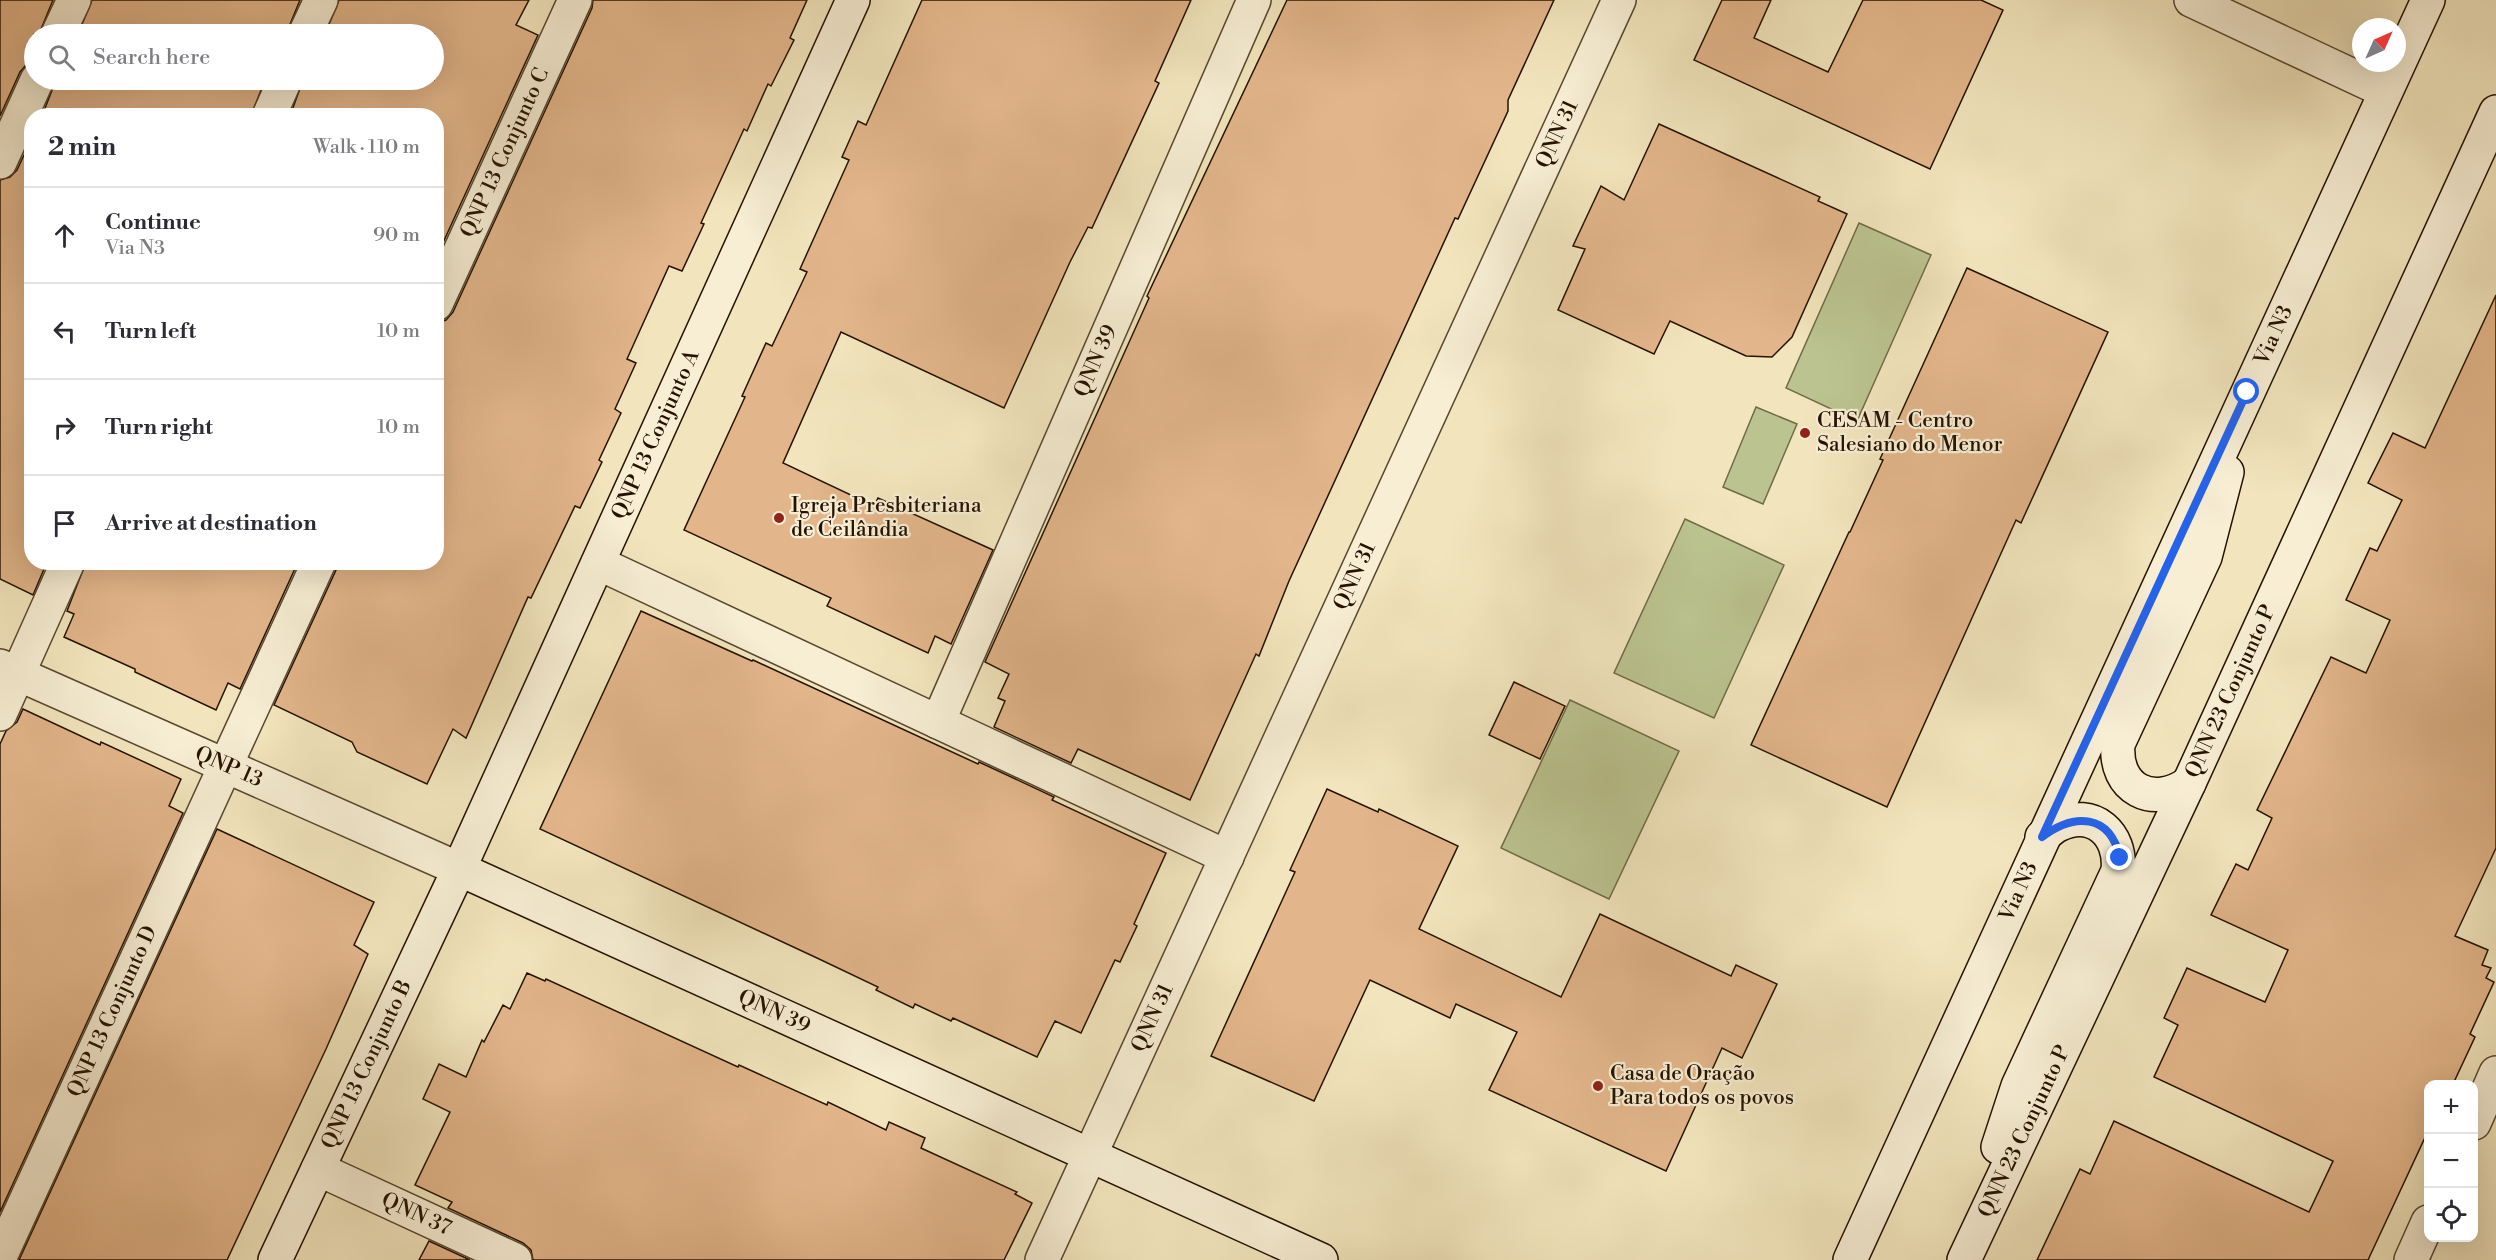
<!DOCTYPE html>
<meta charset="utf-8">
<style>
body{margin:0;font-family:"Libre Bodoni",serif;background:#f7f7f7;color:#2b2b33}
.controls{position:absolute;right:18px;bottom:18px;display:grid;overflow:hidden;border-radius:12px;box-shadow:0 6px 24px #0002}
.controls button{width:54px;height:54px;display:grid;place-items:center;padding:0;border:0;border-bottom:2px solid #e1e1e2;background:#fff;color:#2b2b33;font:30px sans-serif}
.compass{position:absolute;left:2352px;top:18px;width:54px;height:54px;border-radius:50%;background:#fff;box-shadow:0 6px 24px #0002;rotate:45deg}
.stop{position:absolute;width:18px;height:18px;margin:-14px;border:4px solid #2563eb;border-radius:50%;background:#fff}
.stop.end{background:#2563eb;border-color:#fff;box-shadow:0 2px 6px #0008}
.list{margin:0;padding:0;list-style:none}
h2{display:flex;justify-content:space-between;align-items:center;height:78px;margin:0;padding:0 24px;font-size:26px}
h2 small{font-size:20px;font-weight:400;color:#7c7c81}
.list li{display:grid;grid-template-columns:39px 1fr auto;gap:18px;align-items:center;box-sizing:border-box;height:96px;padding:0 24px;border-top:2px solid #e1e1e2}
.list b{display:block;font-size:22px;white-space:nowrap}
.list p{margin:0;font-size:20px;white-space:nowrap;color:#7c7c81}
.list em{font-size:20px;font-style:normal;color:#7c7c81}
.icon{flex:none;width:33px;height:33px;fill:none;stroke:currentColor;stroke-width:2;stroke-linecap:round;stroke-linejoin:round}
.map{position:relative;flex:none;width:2496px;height:1260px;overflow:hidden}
.search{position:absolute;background:#fff;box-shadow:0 6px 24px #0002;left:24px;top:24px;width:420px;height:66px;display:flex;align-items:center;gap:15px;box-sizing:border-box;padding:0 21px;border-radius:33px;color:#7c7c81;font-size:22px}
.panel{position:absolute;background:#fff;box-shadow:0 6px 24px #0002;left:24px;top:108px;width:420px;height:462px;border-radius:24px}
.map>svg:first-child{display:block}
.green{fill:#bbc490;stroke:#706b48;stroke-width:1.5}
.building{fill:#e2b58a;stroke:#251200;stroke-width:1.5}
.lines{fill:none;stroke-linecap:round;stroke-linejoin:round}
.street-casing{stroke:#58472f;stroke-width:36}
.secondary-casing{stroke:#251200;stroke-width:36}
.street{stroke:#f7eed4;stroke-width:33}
.secondary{stroke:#f7eed4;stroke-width:33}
.route{stroke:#2563eb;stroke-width:8}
.poi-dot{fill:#8f2418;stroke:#f7eed4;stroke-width:2}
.labels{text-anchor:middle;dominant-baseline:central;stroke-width:4.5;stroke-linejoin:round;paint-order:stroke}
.street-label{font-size:21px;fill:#251200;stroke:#f7eed4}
.poi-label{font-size:21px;fill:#251200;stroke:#f7eed4;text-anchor:start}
</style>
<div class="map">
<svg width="2496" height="1260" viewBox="0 0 2496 1260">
<rect width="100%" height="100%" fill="#f2e5bd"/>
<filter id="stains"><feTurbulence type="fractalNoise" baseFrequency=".00333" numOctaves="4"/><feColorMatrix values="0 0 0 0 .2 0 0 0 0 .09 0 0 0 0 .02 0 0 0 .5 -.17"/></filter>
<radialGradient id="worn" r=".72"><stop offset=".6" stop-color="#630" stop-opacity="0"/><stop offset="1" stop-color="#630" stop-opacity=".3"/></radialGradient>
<g class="green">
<path d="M 1859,223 L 1931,255 L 1857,421 L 1786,388 Z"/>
<path d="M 1756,407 L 1797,424 L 1763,504 L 1723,487 Z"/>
<path d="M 1685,519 L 1784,565 L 1714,718 L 1614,673 Z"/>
<path d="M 1570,700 L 1679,751 L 1609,899 L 1501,848 Z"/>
</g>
<g class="building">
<path d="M 0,0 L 53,0 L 39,34 L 34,34 L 34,62 L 26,65 L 20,72 L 0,116 Z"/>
<path d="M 92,0 L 300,0 L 286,34 L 78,34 Z"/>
<path d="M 339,0 L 529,0 L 516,25 L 538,35 L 436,258 L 436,116 L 290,116 L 303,80 L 434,80 L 434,34 L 325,34 Z"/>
<path d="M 593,0 L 807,0 L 790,38 L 794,40 L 771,86 L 768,84 L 747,131 L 744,129 L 701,223 L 704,224 L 682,271 L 669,266 L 627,359 L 636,363 L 615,409 L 621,413 L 599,460 L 602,462 L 580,508 L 575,506 L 531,598 L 528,597 L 466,738 L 453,729 L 427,784 L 357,752 L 352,742 L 274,705 L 336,570 L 337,562 L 436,562 L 436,323 L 446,320 L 453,312 L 592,8 Z"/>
<path d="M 922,0 L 1191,0 L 1155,81 L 1159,83 L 1092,228 L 1088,227 L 1070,262 L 1004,408 L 841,332 L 783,463 L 874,506 L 878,498 L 993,550 L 951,644 L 935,636 L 928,653 L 827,606 L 831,598 L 684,530 L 745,397 L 742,396 L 766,343 L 772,346 L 807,272 L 800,269 L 849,160 L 842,157 L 858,121 L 866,125 Z"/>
<path d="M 1287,0 L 1554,0 L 1508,100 L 1508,111 L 1458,219 L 1455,218 L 1289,581 L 1259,656 L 1256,654 L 1190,800 L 1078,749 L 1071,763 L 994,727 L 1005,701 L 998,698 L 1009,674 L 985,662 L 1149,298 L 1147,296 Z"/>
<path d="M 1722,0 L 1771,0 L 1754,38 L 1828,72 L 1863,0 L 1981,0 L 2003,10 L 1930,169 L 1694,60 Z"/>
<path d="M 56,80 L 265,80 L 251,116 L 42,116 Z"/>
<path d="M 1659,124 L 1820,197 L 1818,201 L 1847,214 L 1792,337 L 1772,357 L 1746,356 L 1670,321 L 1654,354 L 1558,310 L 1585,249 L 1573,246 L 1601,186 L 1624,200 Z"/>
<path d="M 32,138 L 32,562 L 47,562 L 33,595 L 0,579 L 0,180 L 10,177 L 17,170 Z"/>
<path d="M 1967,268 L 2108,332 L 2021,523 L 2016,520 L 1887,807 L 1751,745 L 1849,532 L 1850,532 L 1883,460 L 1880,459 Z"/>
<path d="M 2496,295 L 2496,848 L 2455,936 L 2488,950 L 2482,965 L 2491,968 L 2486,978 L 2494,982 L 2470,1034 L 2475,1037 L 2453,1084 L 2428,1084 L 2428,1131 L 2368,1260 L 2037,1260 L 2080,1169 L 2090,1174 L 2114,1121 L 2309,1212 L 2333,1161 L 2154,1077 L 2178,1025 L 2164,1018 L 2187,968 L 2265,1002 L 2288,950 L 2211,915 L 2236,864 L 2248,870 L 2272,818 L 2257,810 L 2331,657 L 2366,673 L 2390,620 L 2346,600 L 2370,548 L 2377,551 L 2402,500 L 2368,483 L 2393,433 L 2425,448 Z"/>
<path d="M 86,562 L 298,562 L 240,689 L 228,683 L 216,710 L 135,672 L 135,669 L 64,637 L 74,614 L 67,611 Z"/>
<path d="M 641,611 L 752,661 L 753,660 L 978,764 L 979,762 L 1054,797 L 1052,800 L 1166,853 L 1134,924 L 1137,926 L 1120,962 L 1115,960 L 1081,1033 L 1055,1021 L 1037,1057 L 953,1018 L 951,1021 L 915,1004 L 913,1008 L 876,990 L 878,987 L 817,958 L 540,829 Z"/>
<path d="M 1514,682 L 1565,706 L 1540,759 L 1489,735 Z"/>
<path d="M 23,709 L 100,745 L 101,742 L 181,779 L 169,806 L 183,813 L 0,1212 L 0,744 L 6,731 L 17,722 Z"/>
<path d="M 1327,789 L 1378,812 L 1379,809 L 1458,846 L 1419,929 L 1561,997 L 1600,914 L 1731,976 L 1736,965 L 1777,984 L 1742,1058 L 1722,1048 L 1666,1171 L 1489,1090 L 1517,1032 L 1456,1004 L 1450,1018 L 1370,980 L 1314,1101 L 1211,1056 L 1295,872 L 1290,870 Z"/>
<path d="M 217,829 L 374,902 L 354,945 L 368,954 L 326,1049 L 227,1260 L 19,1260 Z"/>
<path d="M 527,973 L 545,981 L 546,979 L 738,1067 L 739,1065 L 827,1105 L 828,1102 L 886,1130 L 889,1122 L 925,1138 L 921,1148 L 1017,1192 L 1015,1194 L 1032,1203 L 1004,1260 L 533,1260 L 531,1250 L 523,1243 L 448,1208 L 452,1202 L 415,1185 L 450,1112 L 423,1099 L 439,1064 L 466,1077 L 482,1040 L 484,1042 L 503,1005 L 510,1009 Z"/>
<path d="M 429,1241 L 470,1260 L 419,1260 Z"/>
</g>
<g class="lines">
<defs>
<g id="street">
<path d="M 2191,0 L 2385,91"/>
<path d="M 58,34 L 74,0"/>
<path d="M 305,34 L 321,0"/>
<path d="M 269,116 L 285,80"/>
<path d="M 0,162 L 37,80"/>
<path id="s1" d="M 436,304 L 575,0"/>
<path d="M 598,563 L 1227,857"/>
<path id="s2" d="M 0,666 L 459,869"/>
<path d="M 0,714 L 68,562"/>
<path id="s3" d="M 938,722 L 1254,0"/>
<path d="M 2474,1123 L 2496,1073"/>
<path id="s4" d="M 318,1169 L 515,1260"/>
<path id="s5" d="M 0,1257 L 319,562"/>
<path id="s6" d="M 1042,1260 L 1619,0"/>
<path d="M 2411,1260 L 2428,1222"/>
</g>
<g id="secondary">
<path d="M 2189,783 C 2153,809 2114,789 2118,744 L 2205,557 L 2227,472"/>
<path id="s7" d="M 459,869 L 1321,1260"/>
<path d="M 1998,1147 L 2018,1086 L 2118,871 C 2122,834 2093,808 2058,825 C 2052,828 2047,833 2042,837"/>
<path id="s8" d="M 275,1260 L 459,869 L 853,0"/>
<path id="s9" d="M 1850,1260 L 2428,0"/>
<path id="s10" d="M 1964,1260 L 2189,783 L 2496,112"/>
</g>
</defs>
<use href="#street" class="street-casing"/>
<use href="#secondary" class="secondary-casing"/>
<use href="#street" class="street"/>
<use href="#secondary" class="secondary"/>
</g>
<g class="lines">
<path class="route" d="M 2120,858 C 2110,813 2074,813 2042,837 L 2247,392"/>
</g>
<g class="poi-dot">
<circle cx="1805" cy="433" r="6"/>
<circle cx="779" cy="518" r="6"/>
<circle cx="1598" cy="1086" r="6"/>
</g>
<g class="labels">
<g class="street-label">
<text stroke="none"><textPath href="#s6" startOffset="1238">QNN 31</textPath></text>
<text stroke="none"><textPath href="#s1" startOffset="166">QNP 13 Conjunto C</textPath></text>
<text stroke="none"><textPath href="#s9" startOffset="1017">Via N3</textPath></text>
<text stroke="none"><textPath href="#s3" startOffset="394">QNN 39</textPath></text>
<text stroke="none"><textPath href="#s8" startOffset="909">QNP 13 Conjunto A</textPath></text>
<text stroke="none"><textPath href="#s6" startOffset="752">QNN 31</textPath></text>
<text stroke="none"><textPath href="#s10" startOffset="628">QNN 23 Conjunto P</textPath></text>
<text stroke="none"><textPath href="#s2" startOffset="250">QNP 13</textPath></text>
<text stroke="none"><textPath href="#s9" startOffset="405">Via N3</textPath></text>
<text stroke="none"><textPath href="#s5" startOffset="270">QNP 13 Conjunto D</textPath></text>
<text stroke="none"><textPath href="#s7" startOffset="346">QNN 39</textPath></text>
<text stroke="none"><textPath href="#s6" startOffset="266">QNN 31</textPath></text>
<text stroke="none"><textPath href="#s8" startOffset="216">QNP 13 Conjunto B</textPath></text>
<text stroke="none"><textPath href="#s10" startOffset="142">QNN 23 Conjunto P</textPath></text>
<text stroke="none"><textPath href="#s4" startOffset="108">QNN 37</textPath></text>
</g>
<g class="poi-label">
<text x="1817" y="421">CESAM - Centro<tspan x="1817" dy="24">Salesiano do Menor</tspan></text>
<text x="791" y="506">Igreja Presbiteriana<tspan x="791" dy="24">de Ceilândia</tspan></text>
<text x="1610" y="1074">Casa de Oração<tspan x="1610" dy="24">Para todos os povos</tspan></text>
</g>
</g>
<rect width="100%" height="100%" filter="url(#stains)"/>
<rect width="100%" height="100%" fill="url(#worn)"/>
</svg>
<div class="controls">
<button>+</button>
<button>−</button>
<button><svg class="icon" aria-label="locate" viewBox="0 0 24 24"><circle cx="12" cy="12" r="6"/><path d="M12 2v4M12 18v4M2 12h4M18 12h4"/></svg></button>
</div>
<svg class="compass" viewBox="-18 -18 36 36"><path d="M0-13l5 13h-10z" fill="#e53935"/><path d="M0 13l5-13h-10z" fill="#7c7c81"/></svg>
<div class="stop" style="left:2247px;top:392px"></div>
<div class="stop end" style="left:2120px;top:858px"></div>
<div class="search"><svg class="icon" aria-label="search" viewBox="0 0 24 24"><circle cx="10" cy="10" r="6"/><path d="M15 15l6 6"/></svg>Search here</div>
<section class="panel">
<h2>2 min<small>Walk · 110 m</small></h2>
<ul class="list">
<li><svg class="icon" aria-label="ahead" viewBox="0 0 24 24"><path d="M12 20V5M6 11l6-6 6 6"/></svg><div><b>Continue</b><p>Via N3</p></div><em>90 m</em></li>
<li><svg class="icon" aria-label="left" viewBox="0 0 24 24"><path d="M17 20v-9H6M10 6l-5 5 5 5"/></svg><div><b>Turn left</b></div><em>10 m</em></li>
<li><svg class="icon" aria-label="right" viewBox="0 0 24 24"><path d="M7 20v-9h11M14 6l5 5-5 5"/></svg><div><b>Turn right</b></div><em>10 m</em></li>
<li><svg class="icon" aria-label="arrive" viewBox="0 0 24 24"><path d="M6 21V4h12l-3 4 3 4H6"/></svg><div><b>Arrive at destination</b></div></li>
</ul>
</section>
</div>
